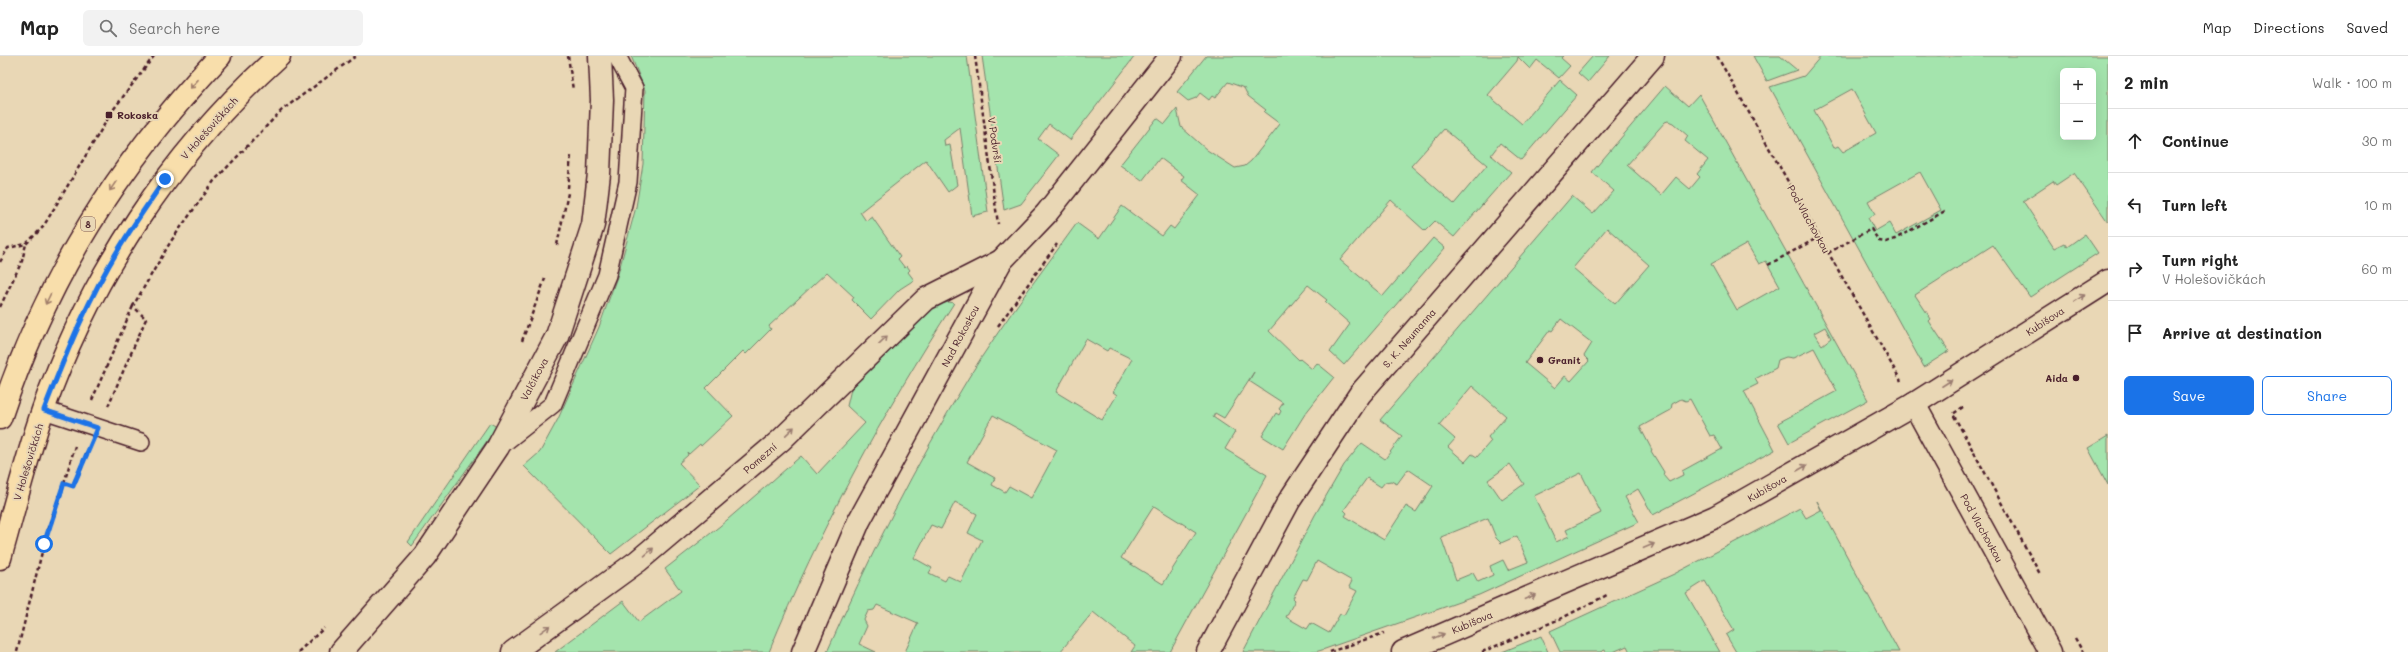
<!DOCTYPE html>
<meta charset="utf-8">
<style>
body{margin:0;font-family:Mali,sans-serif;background:#f2f2f2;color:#222}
.controls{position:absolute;right:12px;top:12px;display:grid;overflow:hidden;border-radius:6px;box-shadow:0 4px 16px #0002}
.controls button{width:36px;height:36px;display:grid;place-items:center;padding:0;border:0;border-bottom:1px solid #e0e0e0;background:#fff;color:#222;font:20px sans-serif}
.stop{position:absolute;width:12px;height:12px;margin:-9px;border:3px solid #1a73e8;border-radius:50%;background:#fff}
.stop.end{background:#1a73e8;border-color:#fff;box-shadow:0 1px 4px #0008}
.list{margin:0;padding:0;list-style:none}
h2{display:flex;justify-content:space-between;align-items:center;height:52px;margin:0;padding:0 16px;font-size:17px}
h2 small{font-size:13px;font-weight:400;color:#767676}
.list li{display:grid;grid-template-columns:26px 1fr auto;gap:12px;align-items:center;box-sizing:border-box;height:64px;padding:0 16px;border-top:1px solid #e0e0e0}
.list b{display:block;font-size:15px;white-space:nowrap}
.list p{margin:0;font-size:13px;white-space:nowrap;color:#767676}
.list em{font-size:13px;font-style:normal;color:#767676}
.actions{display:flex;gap:8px;padding:12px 16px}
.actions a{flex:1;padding:9px 0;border:1px solid #1a73e8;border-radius:6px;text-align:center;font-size:14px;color:#1a73e8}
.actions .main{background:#1a73e8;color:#fff}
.icon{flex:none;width:22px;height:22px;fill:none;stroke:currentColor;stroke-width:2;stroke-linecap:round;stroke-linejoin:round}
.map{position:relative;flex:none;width:2108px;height:596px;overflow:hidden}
header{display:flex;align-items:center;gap:24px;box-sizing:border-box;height:56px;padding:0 20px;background:#fff;border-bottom:1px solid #e0e0e0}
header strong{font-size:19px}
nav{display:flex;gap:22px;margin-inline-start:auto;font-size:14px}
.search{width:280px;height:36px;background:#f2f2f2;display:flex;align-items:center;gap:10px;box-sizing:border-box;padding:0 14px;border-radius:6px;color:#767676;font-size:15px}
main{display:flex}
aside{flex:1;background:#fff}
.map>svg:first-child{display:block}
.green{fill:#a4e4ad;stroke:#77826c;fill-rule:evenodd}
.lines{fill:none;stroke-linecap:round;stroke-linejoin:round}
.service-casing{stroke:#4a1f2b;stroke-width:20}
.minor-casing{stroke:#4a1f2b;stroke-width:25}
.primary-casing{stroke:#4a1f2b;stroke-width:25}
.path{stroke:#4a1f2b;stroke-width:2.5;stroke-dasharray:4 3;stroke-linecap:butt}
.service{stroke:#e9d7b5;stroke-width:17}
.minor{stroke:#e9d7b5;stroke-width:22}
.primary{stroke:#f8deab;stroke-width:22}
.oneway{stroke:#a17e6b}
.oneway2{stroke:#9a7b70}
.route{stroke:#1a73e8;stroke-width:5}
.poi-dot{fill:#4a1f2b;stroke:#e9d7b5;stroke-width:1.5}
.labels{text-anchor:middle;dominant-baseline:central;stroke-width:4;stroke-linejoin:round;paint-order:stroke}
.shield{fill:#e9d7b5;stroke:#7a5654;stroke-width:1}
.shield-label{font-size:9px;font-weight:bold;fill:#4a1f2b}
.poi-label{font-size:10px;font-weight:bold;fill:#4a1f2b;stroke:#e9d7b5;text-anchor:start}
.street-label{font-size:10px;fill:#4a1f2b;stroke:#e9d7b5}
</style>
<header>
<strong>Map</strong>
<div class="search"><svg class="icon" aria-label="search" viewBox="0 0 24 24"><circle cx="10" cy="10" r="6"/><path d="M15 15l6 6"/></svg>Search here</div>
<nav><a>Map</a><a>Directions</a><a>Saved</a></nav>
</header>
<main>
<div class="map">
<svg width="2108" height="596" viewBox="0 0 2108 596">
<rect width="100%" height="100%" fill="#e9d7b5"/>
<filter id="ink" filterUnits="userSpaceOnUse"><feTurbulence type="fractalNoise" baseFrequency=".025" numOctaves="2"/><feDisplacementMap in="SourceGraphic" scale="8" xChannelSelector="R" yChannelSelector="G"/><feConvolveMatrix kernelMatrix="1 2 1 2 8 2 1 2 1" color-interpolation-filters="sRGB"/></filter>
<g filter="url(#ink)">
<g class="green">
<path d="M 631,0 L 967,0 L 988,156 L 972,160 L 960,72 L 944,84 L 945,90 L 950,89 L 957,129 L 948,136 L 926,104 L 860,156 L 866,165 L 872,161 L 900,201 L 898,203 L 905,212 L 907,210 L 910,214 L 908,216 L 914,224 L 900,233 L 871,263 L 852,244 L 854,241 L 827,216 L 769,270 L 771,273 L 746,298 L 743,295 L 706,332 L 733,360 L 701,390 L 700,388 L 689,398 L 687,396 L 688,399 L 679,407 L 700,429 L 611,498 L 524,410 L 540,396 L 558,363 L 599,271 L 618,218 L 636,151 L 643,108 L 645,34 Z"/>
<path d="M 982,0 L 1135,0 L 1070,84 L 1049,68 L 1038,83 L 1059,99 L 1021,148 L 1004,154 Z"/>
<path d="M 1206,0 L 1563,0 L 1561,2 L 1570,10 L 1559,22 L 1537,4 L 1530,13 L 1518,1 L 1517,5 L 1488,39 L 1522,68 L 1560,24 L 1577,39 L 1521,104 L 1500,87 L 1491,99 L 1511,116 L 1454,181 L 1435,165 L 1425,175 L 1391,144 L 1340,204 L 1383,240 L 1433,182 L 1445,192 L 1344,309 L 1330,296 L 1350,268 L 1325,246 L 1327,244 L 1308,229 L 1269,275 L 1299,304 L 1300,303 L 1312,313 L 1317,307 L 1334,321 L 1305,358 L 1283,393 L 1262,380 L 1276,357 L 1279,359 L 1281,355 L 1279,353 L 1283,347 L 1249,325 L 1254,316 L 1224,362 L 1215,357 L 1213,361 L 1235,376 L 1225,393 L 1267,419 L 1170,596 L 1131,596 L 1135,590 L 1093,556 L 1060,596 L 905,596 L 918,567 L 877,549 L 874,554 L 868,555 L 864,564 L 867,570 L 859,588 L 876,596 L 827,596 C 869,502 915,409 969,321 C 1001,269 1041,217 1077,167 L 1099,183 L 1122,150 L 1162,180 L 1170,170 L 1174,173 L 1200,139 L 1181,124 L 1184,120 L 1160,102 L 1142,125 L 1120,109 L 1157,62 L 1165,68 L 1177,53 L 1181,71 L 1207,94 L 1235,112 L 1245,110 L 1251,105 L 1280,68 L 1264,56 L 1266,54 L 1248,40 L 1244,32 L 1228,26 L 1215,42 L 1212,40 L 1209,44 L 1200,37 L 1196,42 L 1188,45 L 1177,36 ZM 1444,73 L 1487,109 L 1454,148 L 1411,110 ZM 1086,283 L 1107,295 L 1109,292 L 1132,303 L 1113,336 L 1117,339 L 1102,364 L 1056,336 ZM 993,359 L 1057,394 L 1031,442 L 1009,430 L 1005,436 L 992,429 L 995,422 L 967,406 ZM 955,446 L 977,458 L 968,477 L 982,484 L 961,526 L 948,520 L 945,525 L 929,517 L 932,512 L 914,502 L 931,469 L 941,473 ZM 1154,450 L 1196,476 L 1163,528 L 1121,502 Z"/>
<path d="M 1593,0 L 1610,0 L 1588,26 L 1578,17 Z"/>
<path d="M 1753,0 L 1780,0 L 1797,14 L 1767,25 Z"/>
<path d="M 1821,0 L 2108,0 L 2108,166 L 2074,117 L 2056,129 L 2053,125 L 2023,145 L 2054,192 L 2064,187 L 2067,191 L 2085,178 L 2098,197 L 2030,241 L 1993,189 L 1915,239 L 1931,263 L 1929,265 L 1949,295 L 1924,311 L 1770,31 L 1804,20 ZM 2063,15 L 2093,15 L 2093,81 L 2063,81 ZM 1852,33 L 1876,77 L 1843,96 L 1838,90 L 1834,92 L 1814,54 ZM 1920,116 L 1941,154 L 1896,179 L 1889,167 L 1875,175 L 1868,162 L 1875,158 L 1868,145 Z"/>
<path d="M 1665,30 L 1688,50 L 1699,38 L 1868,344 L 1789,387 L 1778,367 L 1837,335 L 1814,292 L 1793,302 L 1786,301 L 1778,304 L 1776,312 L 1755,323 L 1758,328 L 1744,335 L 1775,394 L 1653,459 L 1638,433 L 1625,441 L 1639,466 L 1479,539 L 1322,594 L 1315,596 L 1243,596 L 1315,459 L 1344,409 L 1362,387 L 1385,403 L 1402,380 L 1380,364 L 1572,140 L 1593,158 L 1614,135 L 1592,116 ZM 1668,65 L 1673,67 L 1688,80 L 1685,85 L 1708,104 L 1697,118 L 1700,121 L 1690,133 L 1676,121 L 1661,139 L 1627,109 L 1665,66 ZM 1607,172 L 1649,209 L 1615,248 L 1573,212 ZM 1747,188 L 1759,208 L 1766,205 L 1780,230 L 1737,254 L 1711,208 ZM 1561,263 L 1592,287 L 1584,300 L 1589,305 L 1571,325 L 1565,320 L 1555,332 L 1525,307 L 1550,274 L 1552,275 ZM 1825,271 L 1831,282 L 1822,289 L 1814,277 ZM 1472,330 L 1506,360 L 1488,381 L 1491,385 L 1477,401 L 1472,398 L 1465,406 L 1448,391 L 1455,383 L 1439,369 ZM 1681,343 L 1686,345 L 1690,343 L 1710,380 L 1714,379 L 1722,393 L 1682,415 L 1683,419 L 1669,426 L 1663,419 L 1664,416 L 1651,395 L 1652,394 L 1640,371 L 1671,354 L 1672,348 ZM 1510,408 L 1524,428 L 1502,444 L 1488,424 ZM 1408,413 L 1433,430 L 1416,456 L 1406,450 L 1384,484 L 1345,460 L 1347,457 L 1344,454 L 1367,422 L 1381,431 L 1385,426 L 1391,425 L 1397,428 ZM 1581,417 L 1601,457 L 1566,474 L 1569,480 L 1556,486 L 1534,440 ZM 1488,462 L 1496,482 L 1501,487 L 1517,480 L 1528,506 L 1508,514 L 1503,504 L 1490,510 L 1493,519 L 1478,526 L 1473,517 L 1456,524 L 1441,481 ZM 1317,505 L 1352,525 L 1349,531 L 1357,535 L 1344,559 L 1340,558 L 1329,577 L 1311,567 L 1307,573 L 1286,561 L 1295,544 L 1293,542 L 1303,523 L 1307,524 Z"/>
<path d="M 949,246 L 954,247 C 883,357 819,474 769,596 L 555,596 L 623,545 L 639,566 L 681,535 L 665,513 L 720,470 L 801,400 L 817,418 L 865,367 L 847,350 L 851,333 L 936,249 Z"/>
<path d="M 490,367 L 497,371 L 412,490 L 408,486 Z"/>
<path d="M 2108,380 L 2108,429 L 2088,392 Z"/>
<path d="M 1817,445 L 1899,596 L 1736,596 L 1726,579 L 1734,574 L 1705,525 L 1686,537 L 1720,596 L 1630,596 L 1627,590 L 1613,596 L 1606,596 L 1605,594 L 1600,596 L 1560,596 L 1550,575 L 1674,518 L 1800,452 L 1806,462 L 1821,454 Z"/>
<path d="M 1541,580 L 1548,596 L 1502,596 Z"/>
</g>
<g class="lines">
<defs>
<g id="service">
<path d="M 44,354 L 141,386"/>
<path d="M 501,389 L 553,348 L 607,219 L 628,126 L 634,32 L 617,0"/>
</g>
<g id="minor">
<path d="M 1914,348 L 2050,596"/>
<path d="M 341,596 L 425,500 L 498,391 L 557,280 L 593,169 L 599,118 L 602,44 L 600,0"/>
<path d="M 513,596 L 638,505 L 781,384 L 926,243 L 1001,205"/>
<path d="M 803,596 L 859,465 L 1001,205 L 1046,158 L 1171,0"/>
<path d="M 1208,596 L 1289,445 L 1360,338 L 1653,0"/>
<path d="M 1403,596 L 1715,461 L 1914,348 L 2108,225"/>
</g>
<g id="primary">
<path d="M 0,362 C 48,218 117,110 220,0"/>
<path d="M 0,502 C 14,453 26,403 43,354 C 91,218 172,96 279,0"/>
</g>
</defs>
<use href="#service" class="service-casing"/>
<use href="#minor" class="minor-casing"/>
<use href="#primary" class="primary-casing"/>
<g class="path">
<path d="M 568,0 L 573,34"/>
<path d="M 975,0 L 998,168"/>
<path d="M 1717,0 L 1901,325"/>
<path d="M 568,132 L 571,99"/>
<path d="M 557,189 L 568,137"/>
<path d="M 1828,197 L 1871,173 L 1879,185 L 1886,186 L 1895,183 L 1945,155"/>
<path d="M 0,206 L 8,192 L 26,188 L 43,171 L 113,54 L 154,0"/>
<path d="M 1768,209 L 1819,181"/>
<path d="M 0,251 L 22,205 L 26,188"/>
<path d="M 998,270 L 1057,188"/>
<path d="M 522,285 L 546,220"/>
<path d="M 92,344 L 133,250"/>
<path d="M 108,350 L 146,263 L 133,250 L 171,185 L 214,125 L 282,54 L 356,0"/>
<path d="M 1963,351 L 1953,358 L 2040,518"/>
<path d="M 64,427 L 75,390"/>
<path d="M 2075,582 L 2083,596"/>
<path d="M 17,596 L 44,488 L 64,427 L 73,430 L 88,395"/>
<path d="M 298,596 L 324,572"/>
<path d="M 1330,596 L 1384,577"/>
<path d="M 1482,596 L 1562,562 L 1607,539"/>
</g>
<use href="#service" class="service"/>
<use href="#minor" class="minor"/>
<use href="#primary" class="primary"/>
</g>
<defs><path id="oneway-shaft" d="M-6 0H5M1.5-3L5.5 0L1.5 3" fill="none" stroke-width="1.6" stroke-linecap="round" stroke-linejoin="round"/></defs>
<g class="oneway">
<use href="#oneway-shaft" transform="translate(194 28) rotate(133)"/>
<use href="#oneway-shaft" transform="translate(113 130) rotate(124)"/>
<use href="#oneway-shaft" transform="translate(48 243) rotate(116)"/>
</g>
<g class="oneway2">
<use href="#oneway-shaft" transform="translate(2080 242) rotate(-33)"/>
<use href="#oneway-shaft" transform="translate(883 284) rotate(-44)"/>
<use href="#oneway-shaft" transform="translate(1947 327) rotate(-33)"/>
<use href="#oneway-shaft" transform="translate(790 375) rotate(-44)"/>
<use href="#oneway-shaft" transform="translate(1802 412) rotate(-30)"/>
<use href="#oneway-shaft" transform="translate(1649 490) rotate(-23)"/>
<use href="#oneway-shaft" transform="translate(649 496) rotate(-41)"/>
<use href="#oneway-shaft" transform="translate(1530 541) rotate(-23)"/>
<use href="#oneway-shaft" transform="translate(545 573) rotate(-36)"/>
<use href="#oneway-shaft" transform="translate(1439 580) rotate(-23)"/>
</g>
</g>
<g class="lines" filter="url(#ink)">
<path class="route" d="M 44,488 L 64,427 L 73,430 L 98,372 L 44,354 C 66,297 90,238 123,186 C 136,165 151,144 165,123"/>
</g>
<g class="poi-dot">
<rect x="105" y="55" width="8" height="8" rx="2"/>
<circle cx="1540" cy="304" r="4"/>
<circle cx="2076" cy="322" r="4"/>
</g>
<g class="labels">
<rect class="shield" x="81" y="161" width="14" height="14" rx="3"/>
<g class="shield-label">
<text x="88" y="168">8</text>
</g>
<g class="poi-label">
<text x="117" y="59">Rokoska</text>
<text x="1548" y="304">Granit</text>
<text x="2068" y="322" text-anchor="end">Aida</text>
</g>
<g class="street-label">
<text transform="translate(209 72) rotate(-48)">V Holešovičkách</text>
<text transform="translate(995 84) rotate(82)">V Podvrší</text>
<text transform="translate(1809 163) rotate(61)">Pod Vlachovkou</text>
<text transform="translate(2045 265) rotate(-33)">Kubišova</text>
<text transform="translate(960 280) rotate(-62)">Nad Rokoskou</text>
<text transform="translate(1409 282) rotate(-49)">S. K. Neumanna</text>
<text transform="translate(534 323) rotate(-62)">Valčíkova</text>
<text transform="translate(760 402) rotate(-41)">Pomezní</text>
<text transform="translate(28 406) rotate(-73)">V Holešovičkách</text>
<text transform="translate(1767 432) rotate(-30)">Kubišova</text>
<text transform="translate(1982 472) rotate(61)">Pod Vlachovkou</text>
<text transform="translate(1472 566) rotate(-23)">Kubišova</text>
</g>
</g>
</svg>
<div class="controls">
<button>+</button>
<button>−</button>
</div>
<div class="stop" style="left:44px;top:488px"></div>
<div class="stop end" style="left:165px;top:123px"></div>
</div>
<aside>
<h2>2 min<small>Walk · 100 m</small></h2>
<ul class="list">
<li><svg class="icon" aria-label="ahead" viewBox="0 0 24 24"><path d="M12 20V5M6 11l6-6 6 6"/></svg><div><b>Continue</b></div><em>30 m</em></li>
<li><svg class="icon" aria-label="left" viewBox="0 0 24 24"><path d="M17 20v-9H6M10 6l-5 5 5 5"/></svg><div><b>Turn left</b></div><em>10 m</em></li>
<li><svg class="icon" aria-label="right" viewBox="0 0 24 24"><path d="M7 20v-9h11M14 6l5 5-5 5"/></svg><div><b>Turn right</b><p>V Holešovičkách</p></div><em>60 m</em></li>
<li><svg class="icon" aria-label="arrive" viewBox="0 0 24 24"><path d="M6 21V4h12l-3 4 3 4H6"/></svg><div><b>Arrive at destination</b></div></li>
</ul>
<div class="actions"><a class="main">Save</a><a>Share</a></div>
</aside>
</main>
